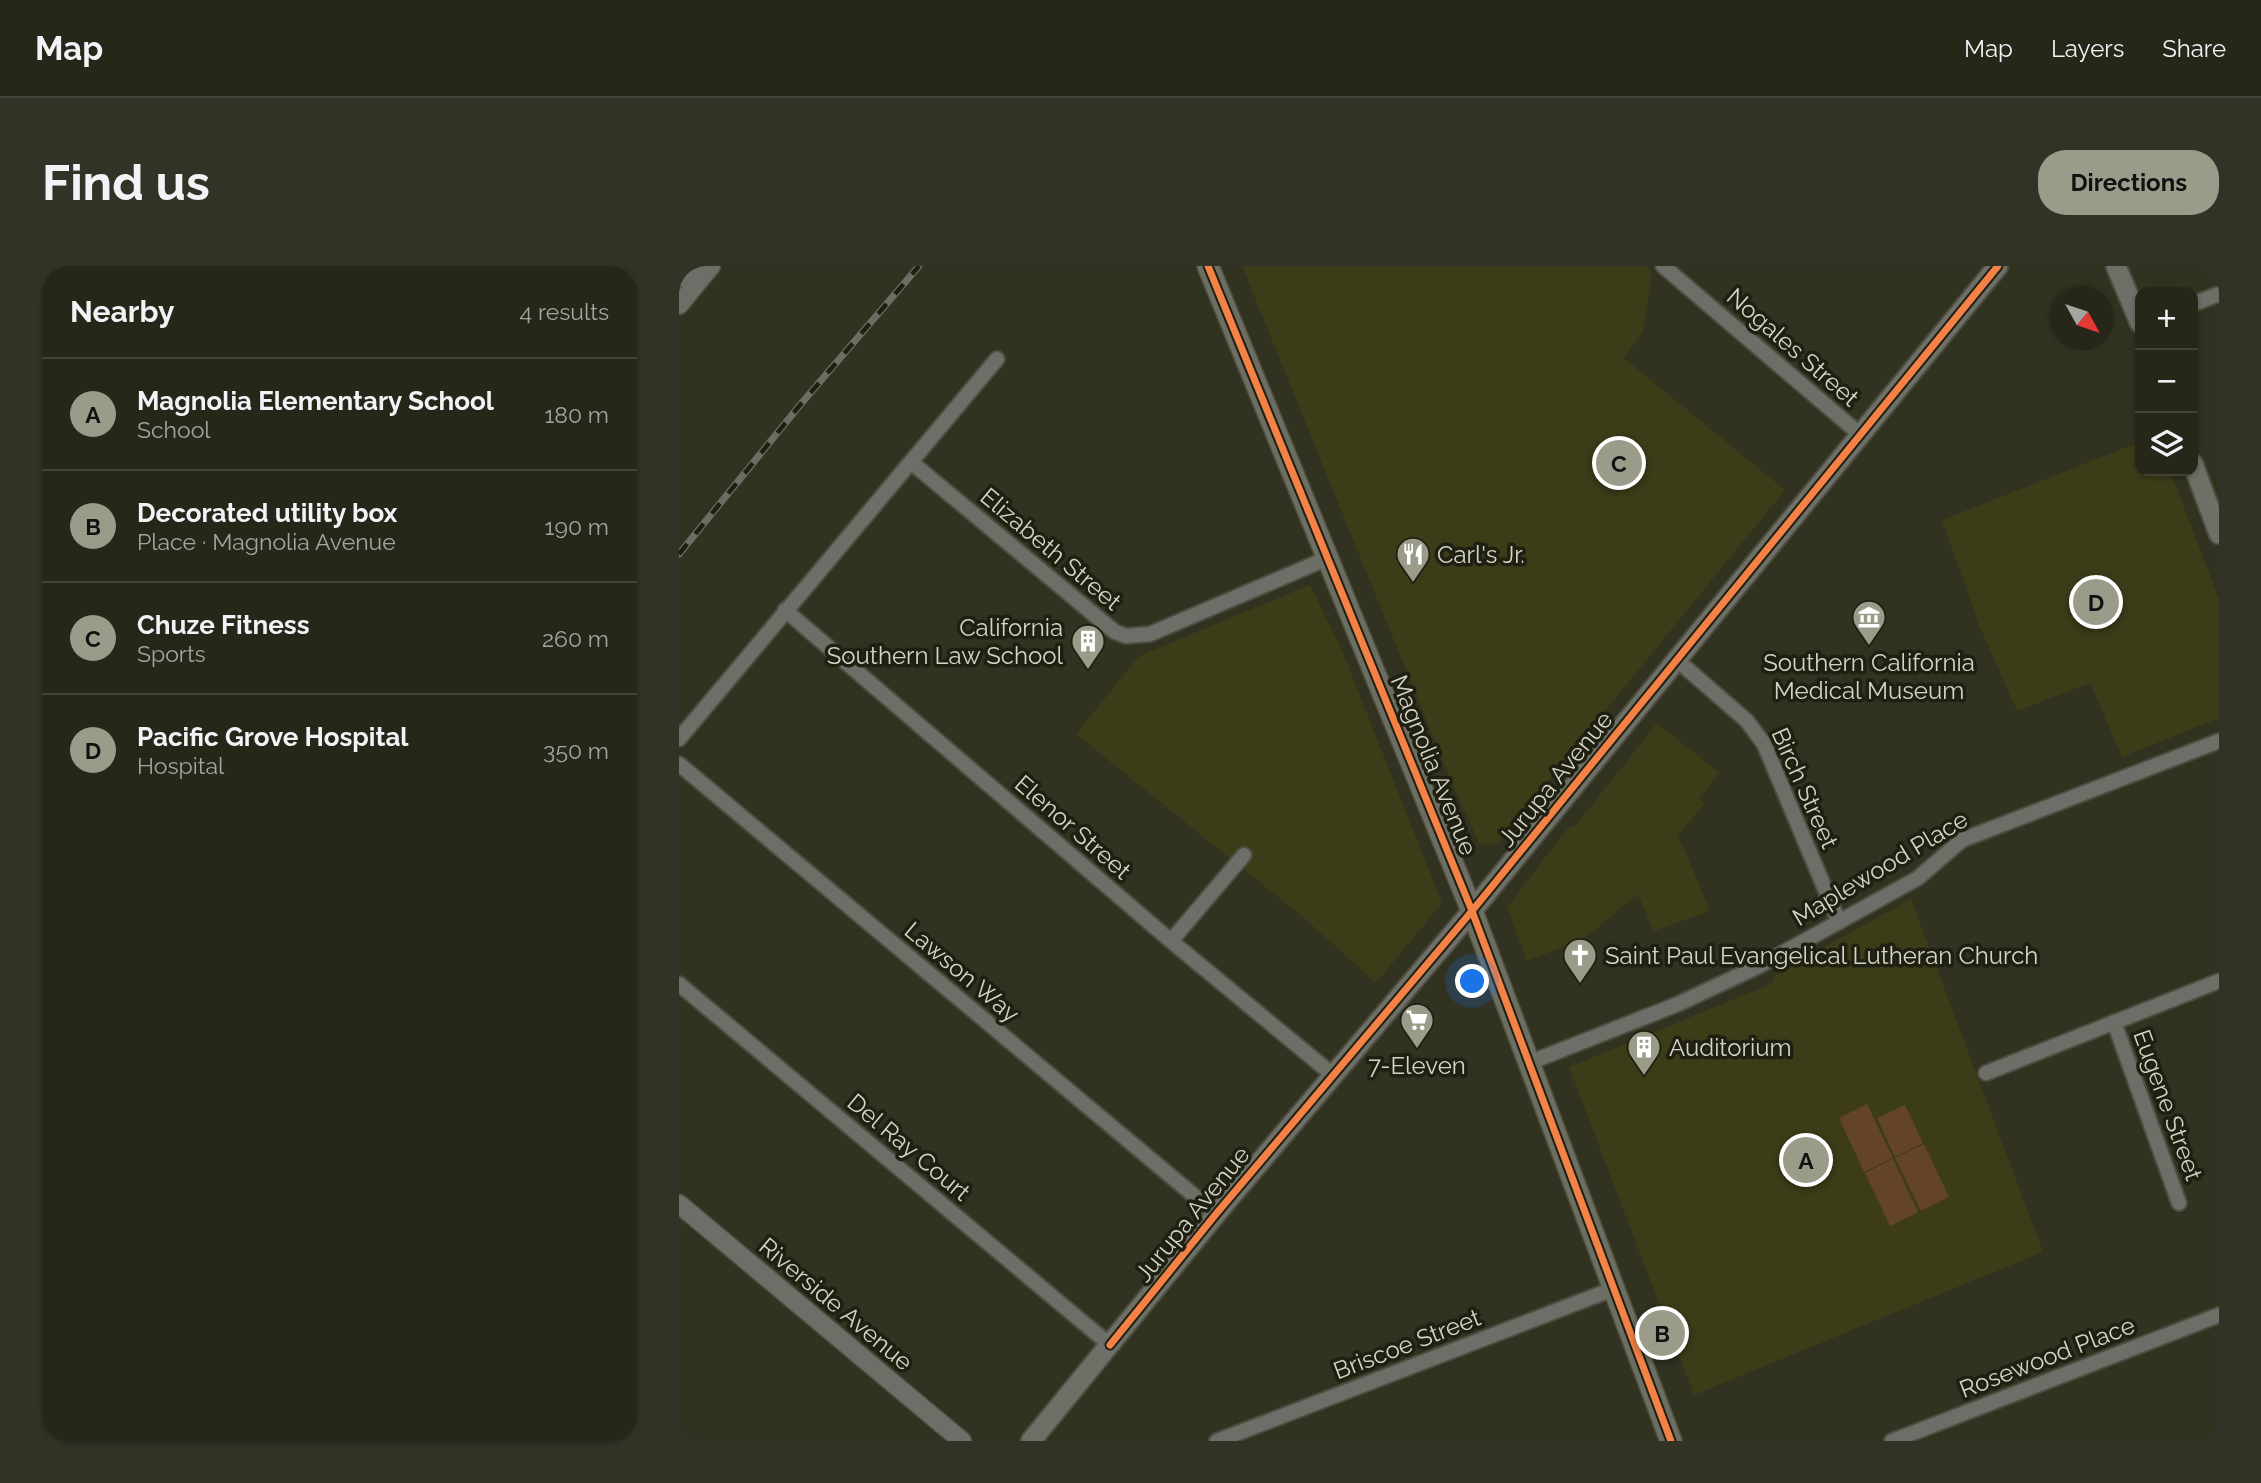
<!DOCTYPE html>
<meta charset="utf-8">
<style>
body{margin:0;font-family:Raleway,sans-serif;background:#323226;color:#f1f3f6}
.controls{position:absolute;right:21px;top:21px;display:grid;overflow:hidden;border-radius:14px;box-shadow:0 2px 5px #0004}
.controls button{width:63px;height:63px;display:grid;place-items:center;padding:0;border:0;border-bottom:2px solid #424338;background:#262619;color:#f1f3f6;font:35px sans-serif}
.compass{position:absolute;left:1372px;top:21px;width:63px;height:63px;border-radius:50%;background:#262619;box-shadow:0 2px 5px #0004;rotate:130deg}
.you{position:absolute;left:794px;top:716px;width:24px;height:24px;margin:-18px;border:5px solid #fff;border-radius:50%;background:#1a73e8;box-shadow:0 0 0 10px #1a73e833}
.badge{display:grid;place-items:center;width:46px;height:46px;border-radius:50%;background:#9b9b8a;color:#111;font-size:23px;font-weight:700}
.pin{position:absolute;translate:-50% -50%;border:4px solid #fff;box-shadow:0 2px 7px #0006}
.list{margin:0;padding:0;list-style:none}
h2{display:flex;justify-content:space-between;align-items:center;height:91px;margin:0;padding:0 28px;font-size:30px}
h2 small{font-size:23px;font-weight:400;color:#a4a5a2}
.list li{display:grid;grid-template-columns:46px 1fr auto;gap:21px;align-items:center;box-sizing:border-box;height:112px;padding:0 28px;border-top:2px solid #424338}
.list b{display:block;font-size:26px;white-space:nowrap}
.list p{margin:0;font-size:23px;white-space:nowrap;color:#a4a5a2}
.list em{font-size:23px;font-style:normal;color:#a4a5a2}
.icon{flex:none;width:38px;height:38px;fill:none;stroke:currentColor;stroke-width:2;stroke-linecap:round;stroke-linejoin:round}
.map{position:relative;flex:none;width:1540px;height:1175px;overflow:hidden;border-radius:28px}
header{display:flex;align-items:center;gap:42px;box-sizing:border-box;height:98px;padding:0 35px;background:#262619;border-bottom:2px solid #424338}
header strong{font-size:33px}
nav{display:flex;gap:38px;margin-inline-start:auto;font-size:24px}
.intro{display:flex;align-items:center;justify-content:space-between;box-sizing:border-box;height:168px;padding:0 42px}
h1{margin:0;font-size:49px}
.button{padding:18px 32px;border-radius:28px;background:#9b9b8a;color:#111;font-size:24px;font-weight:700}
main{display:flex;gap:42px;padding:0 42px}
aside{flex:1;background:#262619;border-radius:28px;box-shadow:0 2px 5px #0004}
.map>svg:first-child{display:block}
.built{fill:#3c3c19}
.pitch{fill:#644429}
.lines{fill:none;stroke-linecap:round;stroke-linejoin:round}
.minor-casing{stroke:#4d4e40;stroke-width:18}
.tertiary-casing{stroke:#4d4e40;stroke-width:21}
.secondary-casing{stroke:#4d4e40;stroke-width:23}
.primary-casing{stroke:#4d4e40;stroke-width:24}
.minor{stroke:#6c6e67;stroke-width:14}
.tertiary{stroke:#6c6e67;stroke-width:18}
.secondary{stroke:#6e7067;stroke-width:19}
.primary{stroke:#6c6e62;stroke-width:21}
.rail-casing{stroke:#6c6e63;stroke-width:7}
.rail{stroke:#1f1f12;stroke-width:4.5;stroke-dasharray:13;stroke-linecap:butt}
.cycleway-casing{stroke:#1f1f12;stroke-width:11}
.cycleway{stroke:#f48246;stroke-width:7}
.labels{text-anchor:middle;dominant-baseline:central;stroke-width:7;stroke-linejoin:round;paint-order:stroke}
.street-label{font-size:24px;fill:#d3d4c3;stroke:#1f1f12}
.poi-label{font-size:24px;fill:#d3d4c3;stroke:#1f1f12;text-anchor:start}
</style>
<header>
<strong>Map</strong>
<nav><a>Map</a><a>Layers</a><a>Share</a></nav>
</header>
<div class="intro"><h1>Find us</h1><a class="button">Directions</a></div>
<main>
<aside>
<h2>Nearby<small>4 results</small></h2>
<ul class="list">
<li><span class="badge">A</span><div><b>Magnolia Elementary School</b><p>School</p></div><em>180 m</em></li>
<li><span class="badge">B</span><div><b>Decorated utility box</b><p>Place · Magnolia Avenue</p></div><em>190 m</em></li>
<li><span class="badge">C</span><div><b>Chuze Fitness</b><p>Sports</p></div><em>260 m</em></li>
<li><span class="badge">D</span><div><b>Pacific Grove Hospital</b><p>Hospital</p></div><em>350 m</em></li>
</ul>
</aside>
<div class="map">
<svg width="1540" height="1175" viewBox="0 0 1540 1175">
<rect width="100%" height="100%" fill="#323221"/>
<g class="built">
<path d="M 563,0 L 966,0 L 973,6 L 964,66 L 945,92 L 1106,224 L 817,579 L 800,577 L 770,510 Z"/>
<path d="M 1461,176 L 1461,205 L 1491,205 L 1540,333 L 1540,452 L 1443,491 L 1411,417 L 1338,445 L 1301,361 L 1263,254 Z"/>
<path d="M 631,319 L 662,382 L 763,637 L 697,717 L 625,652 L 397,468 L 460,390 Z"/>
<path d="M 978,457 L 1041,507 L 1020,532 L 1026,538 L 999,569 L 1031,645 L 975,665 L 959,628 L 906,672 L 848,695 L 828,641 L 889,562 L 896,560 Z"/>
<path d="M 1232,633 L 1364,986 L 1015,1129 L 890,801 L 1092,718 L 1097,708 Z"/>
</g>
<g class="pitch">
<path d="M 1188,838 L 1214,892 L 1185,906 L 1160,852 Z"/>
<path d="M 1226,839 L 1244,877 L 1216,891 L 1198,852 Z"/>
<path d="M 1245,878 L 1270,931 L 1242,945 L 1216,892 Z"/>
<path d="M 1214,893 L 1239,946 L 1211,960 L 1186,907 Z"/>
</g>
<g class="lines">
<defs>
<g id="minor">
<path d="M 984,0 L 1183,170"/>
<path d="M 1514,38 L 1540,28"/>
<path d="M 232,196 L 436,366 L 447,370 L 471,368 L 649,292"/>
<path d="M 106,344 L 492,675 L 654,809"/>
<path d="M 998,394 L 1068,455 L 1085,478 L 1160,656"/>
<path d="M 0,473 L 318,93"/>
<path d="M 0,498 L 537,948"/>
<path d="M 492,675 L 565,589"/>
<path d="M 0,718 L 431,1079"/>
<path d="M 1435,756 L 1500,937"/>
<path d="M 852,796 L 999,738 L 1082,699 L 1239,612 L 1283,574 L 1540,475"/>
<path d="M 1307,807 L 1540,715"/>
<path d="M 538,1175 L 934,1023"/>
<path d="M 1213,1175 L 1540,1049"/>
</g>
<g id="tertiary">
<path d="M 0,12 L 10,0"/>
<path d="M 0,39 L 32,0"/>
<path d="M 0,938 L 283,1175"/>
</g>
<g id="secondary">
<path d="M 1437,0 L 1461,57"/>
<path d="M 1514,198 L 1540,268"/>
<path d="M 352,1175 L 537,948 L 793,645 L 1319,0"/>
</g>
<path id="primary" d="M 529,0 L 793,645 L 992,1175"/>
</defs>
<use href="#minor" class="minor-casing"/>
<use href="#tertiary" class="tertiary-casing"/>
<use href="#secondary" class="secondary-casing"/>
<use href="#primary" class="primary-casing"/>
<use href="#minor" class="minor"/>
<use href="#tertiary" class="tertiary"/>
<use href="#secondary" class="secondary"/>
<use href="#primary" class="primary"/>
<defs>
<path id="rail" d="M 0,288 L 121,139 L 240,0"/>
</defs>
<use href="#rail" class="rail-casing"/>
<use href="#rail" class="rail"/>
<defs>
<g id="cycleway">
<path d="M 529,0 L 793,645 L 992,1175"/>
<path d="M 431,1079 L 537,948 L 793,645 L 1319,0"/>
</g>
</defs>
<use href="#cycleway" class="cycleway-casing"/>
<use href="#cycleway" class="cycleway"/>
</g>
<defs>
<symbol id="restaurant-pin" viewBox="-11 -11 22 30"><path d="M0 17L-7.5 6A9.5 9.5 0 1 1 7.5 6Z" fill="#9b9b8a" stroke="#1f1f12"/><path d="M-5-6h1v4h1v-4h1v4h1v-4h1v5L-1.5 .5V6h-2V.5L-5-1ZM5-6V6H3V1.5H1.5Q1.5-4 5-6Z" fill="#fff"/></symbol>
<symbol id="museum-pin" viewBox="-11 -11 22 30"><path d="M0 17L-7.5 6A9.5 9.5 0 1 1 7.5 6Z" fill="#9b9b8a" stroke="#1f1f12"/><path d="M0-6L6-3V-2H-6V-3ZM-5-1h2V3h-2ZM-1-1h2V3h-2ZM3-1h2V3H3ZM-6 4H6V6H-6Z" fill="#fff"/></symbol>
<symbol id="building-pin" viewBox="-11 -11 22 30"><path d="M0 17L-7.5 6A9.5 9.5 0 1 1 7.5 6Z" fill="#9b9b8a" stroke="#1f1f12"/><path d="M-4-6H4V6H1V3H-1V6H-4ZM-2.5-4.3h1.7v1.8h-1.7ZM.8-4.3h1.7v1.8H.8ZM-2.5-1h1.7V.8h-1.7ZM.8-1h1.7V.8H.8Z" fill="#fff"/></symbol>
<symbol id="church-pin" viewBox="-11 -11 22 30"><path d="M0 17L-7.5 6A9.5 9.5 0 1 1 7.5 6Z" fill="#9b9b8a" stroke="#1f1f12"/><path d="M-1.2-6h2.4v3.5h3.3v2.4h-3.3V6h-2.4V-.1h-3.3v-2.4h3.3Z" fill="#fff"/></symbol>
<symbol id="supermarket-pin" viewBox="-11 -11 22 30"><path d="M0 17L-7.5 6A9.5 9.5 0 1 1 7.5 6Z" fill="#9b9b8a" stroke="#1f1f12"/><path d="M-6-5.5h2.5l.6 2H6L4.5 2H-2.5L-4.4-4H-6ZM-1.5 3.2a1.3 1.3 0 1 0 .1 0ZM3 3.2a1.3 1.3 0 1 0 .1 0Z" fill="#fff"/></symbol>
</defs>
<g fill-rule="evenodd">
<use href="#restaurant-pin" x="715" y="269" width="38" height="52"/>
<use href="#museum-pin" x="1171" y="332" width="38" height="52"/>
<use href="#building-pin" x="390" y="356" width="38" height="52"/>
<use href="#church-pin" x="882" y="670" width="38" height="52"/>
<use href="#supermarket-pin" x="719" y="735" width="38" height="52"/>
<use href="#building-pin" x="946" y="762" width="38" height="52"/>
</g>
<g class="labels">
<g class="street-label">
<text transform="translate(1114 81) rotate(41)">Nogales Street</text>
<text transform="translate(372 283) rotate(40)">Elizabeth Street</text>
<text transform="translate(755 499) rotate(68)">Magnolia Avenue</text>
<text transform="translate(876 513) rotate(-51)">Jurupa Avenue</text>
<text transform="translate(1126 522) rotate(66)">Birch Street</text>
<text transform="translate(394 561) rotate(41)">Elenor Street</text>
<text transform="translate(1201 602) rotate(-31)">Maplewood Place</text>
<text transform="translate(283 706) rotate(40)">Lawson Way</text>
<text transform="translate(1489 839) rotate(70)">Eugene Street</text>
<text transform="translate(230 881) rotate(40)">Del Ray Court</text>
<text transform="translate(513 948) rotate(-51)">Jurupa Avenue</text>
<text transform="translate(157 1038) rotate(40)">Riverside Avenue</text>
<text transform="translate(728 1078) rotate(-21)">Briscoe Street</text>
<text transform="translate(1368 1091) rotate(-21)">Rosewood Place</text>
</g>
<g class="poi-label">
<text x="758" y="288">Carl's Jr.</text>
<text x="384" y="361" text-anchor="end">California<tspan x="384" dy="28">Southern Law School</tspan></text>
<text x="1190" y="396" text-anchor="middle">Southern California<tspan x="1190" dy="28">Medical Museum</tspan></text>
<text x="926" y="689">Saint Paul Evangelical Lutheran Church</text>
<text x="990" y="781">Auditorium</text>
<text x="738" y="799" text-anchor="middle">7-Eleven</text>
</g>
</g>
</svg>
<div class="controls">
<button>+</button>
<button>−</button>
<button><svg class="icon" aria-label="layers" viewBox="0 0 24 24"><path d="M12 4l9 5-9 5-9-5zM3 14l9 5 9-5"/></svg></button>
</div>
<svg class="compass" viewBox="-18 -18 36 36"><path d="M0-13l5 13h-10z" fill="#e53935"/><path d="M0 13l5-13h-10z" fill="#a4a5a2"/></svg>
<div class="you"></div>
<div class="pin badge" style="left:1127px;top:894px">A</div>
<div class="pin badge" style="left:983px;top:1067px">B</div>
<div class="pin badge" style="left:940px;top:197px">C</div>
<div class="pin badge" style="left:1417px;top:336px">D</div>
</div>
</main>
